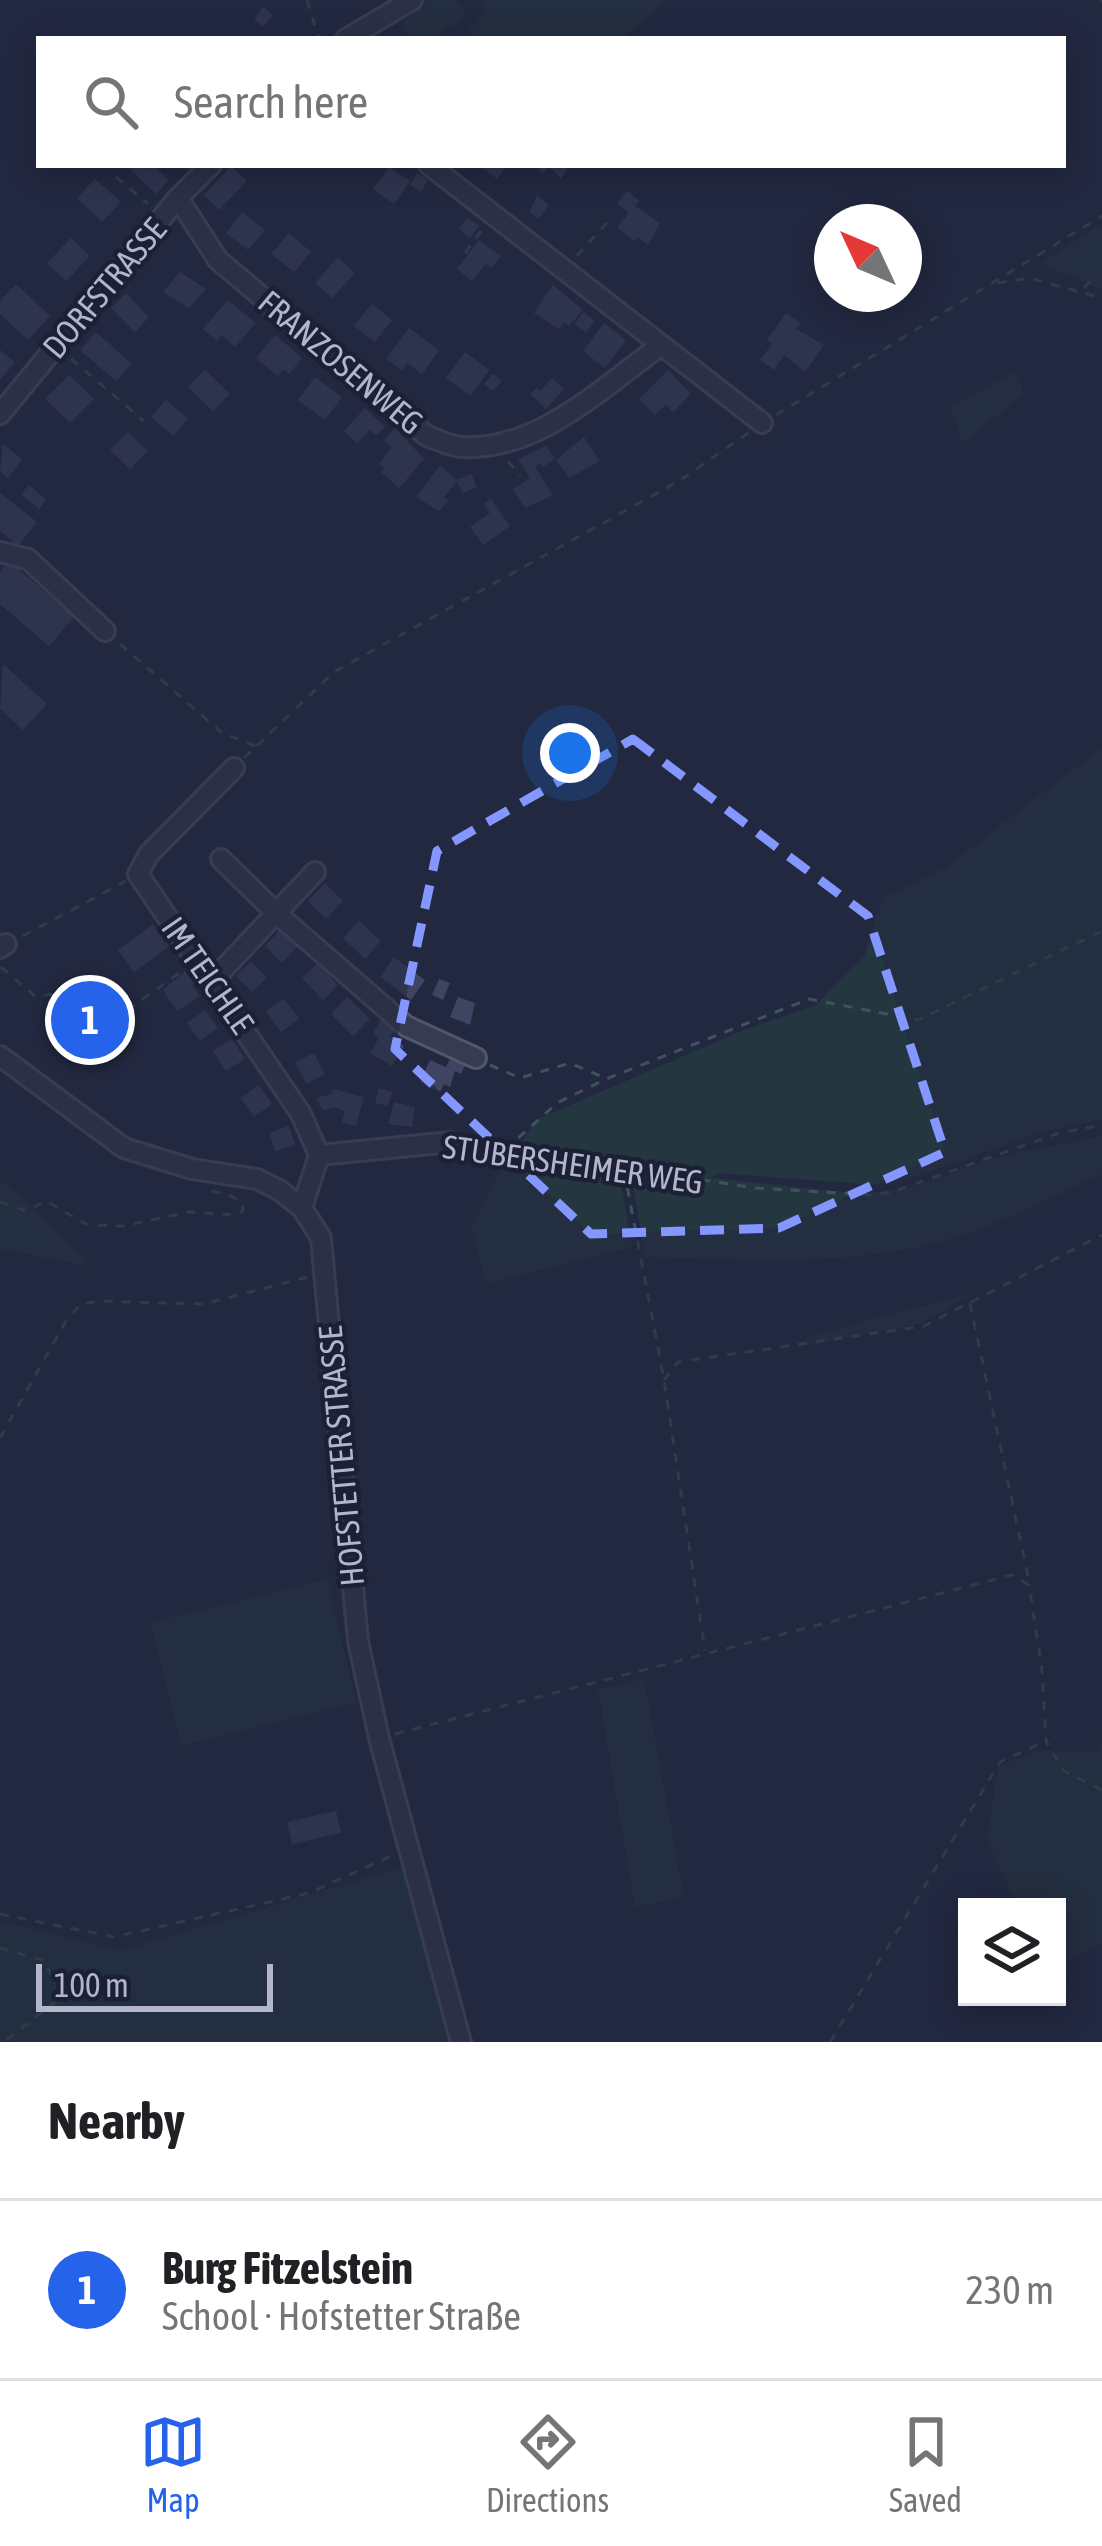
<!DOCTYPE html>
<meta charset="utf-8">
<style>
body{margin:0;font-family:"Asap Condensed",sans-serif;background:#f2f2f2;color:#202124}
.controls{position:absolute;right:36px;bottom:36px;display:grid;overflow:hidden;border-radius:0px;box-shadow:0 6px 30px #0003}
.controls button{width:108px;height:108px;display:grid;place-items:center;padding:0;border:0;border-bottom:3px solid #e0e0e0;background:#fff;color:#202124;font:60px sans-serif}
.compass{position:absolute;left:814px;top:204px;width:108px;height:108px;border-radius:50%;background:#fff;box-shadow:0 6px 30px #0003;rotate:314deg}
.scale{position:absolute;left:36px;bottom:30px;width:237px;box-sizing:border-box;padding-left:12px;border:6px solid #b3b6cb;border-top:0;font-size:33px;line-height:42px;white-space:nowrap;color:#b3b6cb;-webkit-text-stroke:9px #1b2035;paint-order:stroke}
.you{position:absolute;left:570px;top:753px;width:42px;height:42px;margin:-30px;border:9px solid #fff;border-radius:50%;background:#1a73e8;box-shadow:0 0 0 18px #1a73e833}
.badge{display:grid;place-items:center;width:78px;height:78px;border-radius:50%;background:#2563eb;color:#fff;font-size:39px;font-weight:700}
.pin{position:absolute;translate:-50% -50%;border:6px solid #fff;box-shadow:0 3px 12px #0006}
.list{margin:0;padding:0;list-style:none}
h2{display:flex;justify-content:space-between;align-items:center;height:156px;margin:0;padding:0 48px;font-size:51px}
h2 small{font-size:39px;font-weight:400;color:#757577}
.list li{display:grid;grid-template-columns:78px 1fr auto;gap:36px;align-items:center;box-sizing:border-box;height:180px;padding:0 48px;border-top:3px solid #e0e0e0}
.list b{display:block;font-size:45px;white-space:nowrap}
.list p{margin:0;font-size:39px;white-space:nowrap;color:#757577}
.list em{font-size:39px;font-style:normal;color:#757577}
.icon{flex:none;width:66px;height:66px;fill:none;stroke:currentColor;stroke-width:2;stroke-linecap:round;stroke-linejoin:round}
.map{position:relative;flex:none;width:1102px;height:2042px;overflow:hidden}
.search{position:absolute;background:#fff;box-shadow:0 6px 30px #0003;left:36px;right:36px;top:36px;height:132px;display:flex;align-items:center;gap:30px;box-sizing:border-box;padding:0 42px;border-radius:0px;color:#757577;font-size:45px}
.sheet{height:336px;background:#fff}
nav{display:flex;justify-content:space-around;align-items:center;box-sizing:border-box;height:168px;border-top:3px solid #e0e0e0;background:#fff;font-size:33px;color:#757577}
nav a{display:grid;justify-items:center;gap:6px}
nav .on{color:#2563eb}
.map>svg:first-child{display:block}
.green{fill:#243741}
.building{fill:#3e4461}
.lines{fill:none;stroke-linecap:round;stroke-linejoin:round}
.minor-casing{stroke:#51566b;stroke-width:24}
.path{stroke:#3f535b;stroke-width:3;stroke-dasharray:9 9;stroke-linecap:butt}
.minor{stroke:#363b50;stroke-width:18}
.marked{fill:none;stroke:#8397ff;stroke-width:9;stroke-dasharray:24 15;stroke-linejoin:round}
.labels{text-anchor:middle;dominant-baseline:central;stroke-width:9;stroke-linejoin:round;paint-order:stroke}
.street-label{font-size:33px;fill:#b3b6cb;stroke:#1b2035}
</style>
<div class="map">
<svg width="1102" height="2042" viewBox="0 0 1102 2042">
<rect width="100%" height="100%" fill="#222840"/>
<g class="green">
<path d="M 428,0 L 455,0 L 466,14 L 433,39 L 409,39 L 400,26 Z"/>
<path d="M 477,0 L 668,0 L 623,39 L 476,39 L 467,32 L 487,11 Z"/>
<path d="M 1102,224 L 1102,290 L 1040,263 Z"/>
<path d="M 1016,372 L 1024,394 L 963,443 L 950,407 Z"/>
<path d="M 1102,748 L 1102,1120 L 1038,1133 L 924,1174 L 876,1185 L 719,1173 L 711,1178 L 864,1194 L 914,1187 L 988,1159 L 1102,1136 L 1102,1174 C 1041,1202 980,1235 913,1248 C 825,1266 734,1259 645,1257 L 633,1184 L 621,1182 L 632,1247 L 486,1284 L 471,1229 L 502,1167 L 538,1119 L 744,1030 L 814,1006 L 864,957 L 882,898 L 946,867 Z"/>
<path d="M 0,1182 L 13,1189 L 95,1267 L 0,1249 Z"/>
<path d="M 976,1292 L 923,1323 L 792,1348 L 817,1334 Z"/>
<path d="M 327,1579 L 357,1703 L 181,1746 L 151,1622 Z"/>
<path d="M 644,1679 L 684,1897 L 635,1907 L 598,1690 Z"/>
<path d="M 1102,1741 L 1102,1943 L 1057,1964 L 1057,1907 L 1017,1907 L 987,1839 L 998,1766 L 1041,1750 L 1093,1753 Z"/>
<path d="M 403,1867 L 457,2042 L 0,2042 L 0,1921 L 120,1951 Z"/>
</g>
<g class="building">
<path d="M 263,7 L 273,15 L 263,27 L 254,19 Z"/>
<path d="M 135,165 L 153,165 L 169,180 L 156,194 L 131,170 Z"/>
<path d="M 479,165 L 507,165 L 497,179 Z"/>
<path d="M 533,165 L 569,165 L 561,179 L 549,166 L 543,173 Z"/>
<path d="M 231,166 L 247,181 L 219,210 L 204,195 Z"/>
<path d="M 389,167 L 410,181 L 394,204 L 373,189 Z"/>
<path d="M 417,173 L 428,180 L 421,192 L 410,185 Z"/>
<path d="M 95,179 L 121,202 L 102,222 L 77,198 Z"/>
<path d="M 627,191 L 639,201 L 635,206 L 660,223 L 648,245 L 638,237 L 634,241 L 617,227 L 629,213 L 617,203 Z"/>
<path d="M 537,195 L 549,205 L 539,219 L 530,212 Z"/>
<path d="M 242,212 L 265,230 L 248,250 L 226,233 Z"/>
<path d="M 467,218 L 479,226 L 470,238 L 459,229 Z"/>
<path d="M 289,233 L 311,252 L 294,272 L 271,254 Z"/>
<path d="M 71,238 L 90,256 L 66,281 L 47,263 Z"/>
<path d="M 479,240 L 501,256 L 492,268 L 486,264 L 472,281 L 457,269 Z"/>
<path d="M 338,257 L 355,273 L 332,298 L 315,283 Z"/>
<path d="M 180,272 L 206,289 L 189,308 L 163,292 Z"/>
<path d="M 16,284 L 50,316 L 28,340 L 0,314 L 0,301 Z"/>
<path d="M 553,285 L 583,310 L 569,326 L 564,323 L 559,329 L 534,313 Z"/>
<path d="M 126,293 L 149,317 L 135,332 L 111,308 Z"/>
<path d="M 228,300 L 256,323 L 235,347 L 222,335 L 217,341 L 203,329 Z"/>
<path d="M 372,304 L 392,320 L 375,342 L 354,326 Z"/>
<path d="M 584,312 L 595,321 L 586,333 L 574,324 Z"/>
<path d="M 786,313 L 800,323 L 796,329 L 824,345 L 805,372 L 784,355 L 774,370 L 760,360 L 772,344 L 767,340 Z"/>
<path d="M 604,323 L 626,340 L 605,368 L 583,351 Z"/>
<path d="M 409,328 L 439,350 L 422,374 L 407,363 L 402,370 L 386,359 Z"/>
<path d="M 96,332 L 132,364 L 116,381 L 80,350 Z"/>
<path d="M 275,335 L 302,358 L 289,374 L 283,369 L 278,376 L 256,358 Z"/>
<path d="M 0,350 L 15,362 L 0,380 Z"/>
<path d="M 465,352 L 489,370 L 471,396 L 446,378 Z"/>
<path d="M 205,370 L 230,394 L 213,411 L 188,387 Z"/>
<path d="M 668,370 L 691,394 L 673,412 L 666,404 L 655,415 L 639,399 Z"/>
<path d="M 493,374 L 502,381 L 493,391 L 484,384 Z"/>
<path d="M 69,375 L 94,399 L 70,423 L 45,399 Z"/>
<path d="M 315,377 L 342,397 L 325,420 L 298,400 Z"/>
<path d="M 552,378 L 564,389 L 546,409 L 530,394 L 536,388 L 540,391 Z"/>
<path d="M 166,400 L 188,419 L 173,436 L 151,417 Z"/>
<path d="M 365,408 L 385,427 L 376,436 L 370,430 L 357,443 L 344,431 Z"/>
<path d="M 395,428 L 424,459 L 399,488 L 381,472 L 384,468 L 379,464 L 391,447 L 384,441 Z"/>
<path d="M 128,432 L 147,451 L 130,469 L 110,450 Z"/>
<path d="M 584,437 L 600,461 L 569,478 L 556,460 Z"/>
<path d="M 3,444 L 22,459 L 8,478 L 0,471 Z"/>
<path d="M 546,446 L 555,459 L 543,467 L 540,463 L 535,467 L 553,495 L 525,508 L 513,489 L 530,478 L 518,459 Z"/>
<path d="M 440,465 L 457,480 L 471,474 L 477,487 L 463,493 L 457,482 L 444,497 L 448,501 L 439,511 L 416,497 Z"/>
<path d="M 29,485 L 46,500 L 39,509 L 21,494 Z"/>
<path d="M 0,493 L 37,522 L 18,546 L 0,531 Z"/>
<path d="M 491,499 L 510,526 L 483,545 L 470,527 L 490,513 L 484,504 Z"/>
<path d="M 9,561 L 74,617 L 49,646 L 0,604 L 0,572 Z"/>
<path d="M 3,664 L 47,704 L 23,730 L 0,709 Z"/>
<path d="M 325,883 L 343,901 L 326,919 L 308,901 Z"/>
<path d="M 359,921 L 381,941 L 365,959 L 343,938 Z"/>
<path d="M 153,924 L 169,946 L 134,972 L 118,950 Z"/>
<path d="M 281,929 L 298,946 L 282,963 L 265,946 Z"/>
<path d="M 394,957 L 425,980 L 411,1000 L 380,977 Z"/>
<path d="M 251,962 L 267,978 L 252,992 L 236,976 Z"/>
<path d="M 317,964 L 338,985 L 323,1000 L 302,978 Z"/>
<path d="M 193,965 L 203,978 L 192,986 L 200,996 L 177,1011 L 163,990 Z"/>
<path d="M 439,979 L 450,983 L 443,1000 L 432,995 Z"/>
<path d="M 102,995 L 118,1016 L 74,1054 L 55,1030 Z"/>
<path d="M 347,997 L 370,1019 L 353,1036 L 331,1014 Z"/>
<path d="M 458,997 L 475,1003 L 470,1025 L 450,1017 Z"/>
<path d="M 284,999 L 299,1019 L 281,1032 L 266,1011 Z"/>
<path d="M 205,1010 L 218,1028 L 200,1041 L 187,1023 Z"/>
<path d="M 381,1019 L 396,1028 L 390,1037 L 404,1046 L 392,1066 L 370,1053 L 379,1038 L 373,1034 Z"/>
<path d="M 232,1039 L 245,1059 L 226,1071 L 213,1051 Z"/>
<path d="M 453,1052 L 468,1059 L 461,1074 L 455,1071 L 450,1087 L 444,1084 L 440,1092 L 420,1082 L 430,1060 L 446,1067 Z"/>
<path d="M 314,1053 L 325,1074 L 306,1084 L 295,1062 Z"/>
<path d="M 259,1085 L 272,1104 L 254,1117 L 240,1098 Z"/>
<path d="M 379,1088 L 392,1092 L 388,1106 L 375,1103 Z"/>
<path d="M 333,1089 L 364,1097 L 356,1126 L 342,1122 L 345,1111 L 333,1107 L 323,1111 L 317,1098 L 331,1094 Z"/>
<path d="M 394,1102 L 415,1107 L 412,1127 L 388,1124 Z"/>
<path d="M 289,1126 L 295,1145 L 275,1151 L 269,1133 Z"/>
<path d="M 336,1811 L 341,1833 L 292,1844 L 287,1822 Z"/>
</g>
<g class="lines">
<defs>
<g id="minor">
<path d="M 346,39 L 412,0"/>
<path d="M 429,165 L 762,423"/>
<path d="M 178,198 L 218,260 L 427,436 C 439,440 451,447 463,447 C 538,451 603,387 660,346"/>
<path d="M 0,414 L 178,198 L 211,165"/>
<path d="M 0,552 L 28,559 L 105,631"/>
<path d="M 234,768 L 149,854 L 138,874 L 301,1114 L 319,1155 L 302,1208"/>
<path d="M 221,859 L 276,913 L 406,1026 L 476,1058"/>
<path d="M 0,948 L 6,944"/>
<path d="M 213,980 L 315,872"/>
<path d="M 0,1056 L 124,1148 L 192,1169 L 257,1179 L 279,1190 L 302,1208 L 321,1238 L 358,1641 L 379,1738 L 461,2042"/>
<path d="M 319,1155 L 451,1142"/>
</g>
</defs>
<use href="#minor" class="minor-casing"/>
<g class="path">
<path d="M 307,0 L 319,39"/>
<path d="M 1101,0 L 1102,2"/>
<path d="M 116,177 L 148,204"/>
<path d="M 465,253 L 484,227"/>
<path d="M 577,256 L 612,217"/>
<path d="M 998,283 L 1029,278 L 1102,298"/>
<path d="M 1084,288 L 1094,278"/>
<path d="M 71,359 L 144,421"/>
<path d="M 776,415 L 1102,216"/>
<path d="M 508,461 L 520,476"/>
<path d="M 120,644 L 221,732 L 255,746"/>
<path d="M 244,758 L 334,672 L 679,481 L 748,433"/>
<path d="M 23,936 L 126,881"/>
<path d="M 1,967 L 36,997 L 93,986 L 130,1008 L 182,971"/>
<path d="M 490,1065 L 520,1078 L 570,1063 L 605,1078"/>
<path d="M 470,1145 L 756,1188 L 872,1195 L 892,1192 L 1059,1133 L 1102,1125"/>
<path d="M 505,1150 L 557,1103 L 606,1079 L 809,999 L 918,1020 L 1102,931"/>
<path d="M 624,1170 L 664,1380 L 705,1651"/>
<path d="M 0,1202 L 26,1211 L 46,1201 L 88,1225 L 123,1226 L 189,1212 L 234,1215 L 243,1211 L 242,1203 L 229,1195 L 203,1189"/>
<path d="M 970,1303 L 1029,1581"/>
<path d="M 664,1380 L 678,1362 L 924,1326 L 1102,1235"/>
<path d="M 0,1438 L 66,1321 L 81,1304 L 100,1301 L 204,1304 L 308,1277"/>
<path d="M 395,1734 L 1012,1575 L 1029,1585 L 1042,1670 L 1046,1741 L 1064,1771 L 1102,1790"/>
<path d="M 0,1914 L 114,1937 L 309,1893 L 391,1856"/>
<path d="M 0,1948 L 43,1960 L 59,1989 L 56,2001 L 4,2042"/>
<path d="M 830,2042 L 1000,1762 L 1044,1742"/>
</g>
<use href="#minor" class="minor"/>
</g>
<path d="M0 0H1102V2042H0ZM 633,739 L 868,916 L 945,1152 L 779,1228 L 591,1234 L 395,1049 L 437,851 Z" fill="#222840" fill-opacity=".55" fill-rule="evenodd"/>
<path class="marked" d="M 633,739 L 868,916 L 945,1152 L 779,1228 L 591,1234 L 395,1049 L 437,851 Z"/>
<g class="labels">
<g class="street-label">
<text transform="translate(104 288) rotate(-50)">DORFSTRASSE</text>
<text transform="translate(341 362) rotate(40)">FRANZOSENWEG</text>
<text transform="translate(208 975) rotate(55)">IM TEICHLE</text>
<text transform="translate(573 1164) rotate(8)">STUBERSHEIMER WEG</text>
<text transform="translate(341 1456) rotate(-95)">HOFSTETTER STRASSE</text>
</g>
</g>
</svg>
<div class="controls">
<button><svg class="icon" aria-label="layers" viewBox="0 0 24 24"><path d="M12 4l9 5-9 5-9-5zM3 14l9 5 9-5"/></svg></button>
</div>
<svg class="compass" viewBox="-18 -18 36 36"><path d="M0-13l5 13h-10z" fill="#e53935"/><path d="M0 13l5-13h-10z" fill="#757577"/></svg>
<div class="scale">100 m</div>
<div class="you"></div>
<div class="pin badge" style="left:90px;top:1020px">1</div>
<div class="search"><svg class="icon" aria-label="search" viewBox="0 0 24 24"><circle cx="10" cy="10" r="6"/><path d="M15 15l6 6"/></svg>Search here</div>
</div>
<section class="sheet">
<h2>Nearby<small></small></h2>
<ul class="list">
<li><span class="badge">1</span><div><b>Burg Fitzelstein</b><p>School · Hofstetter Straße</p></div><em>230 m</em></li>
</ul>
</section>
<nav>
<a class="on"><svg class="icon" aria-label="map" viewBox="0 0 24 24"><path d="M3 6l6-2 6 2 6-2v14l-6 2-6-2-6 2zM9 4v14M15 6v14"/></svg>Map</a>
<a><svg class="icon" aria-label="directions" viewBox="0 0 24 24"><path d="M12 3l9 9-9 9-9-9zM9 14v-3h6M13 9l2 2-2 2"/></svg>Directions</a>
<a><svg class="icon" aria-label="saved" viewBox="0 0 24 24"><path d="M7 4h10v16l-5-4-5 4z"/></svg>Saved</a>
</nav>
